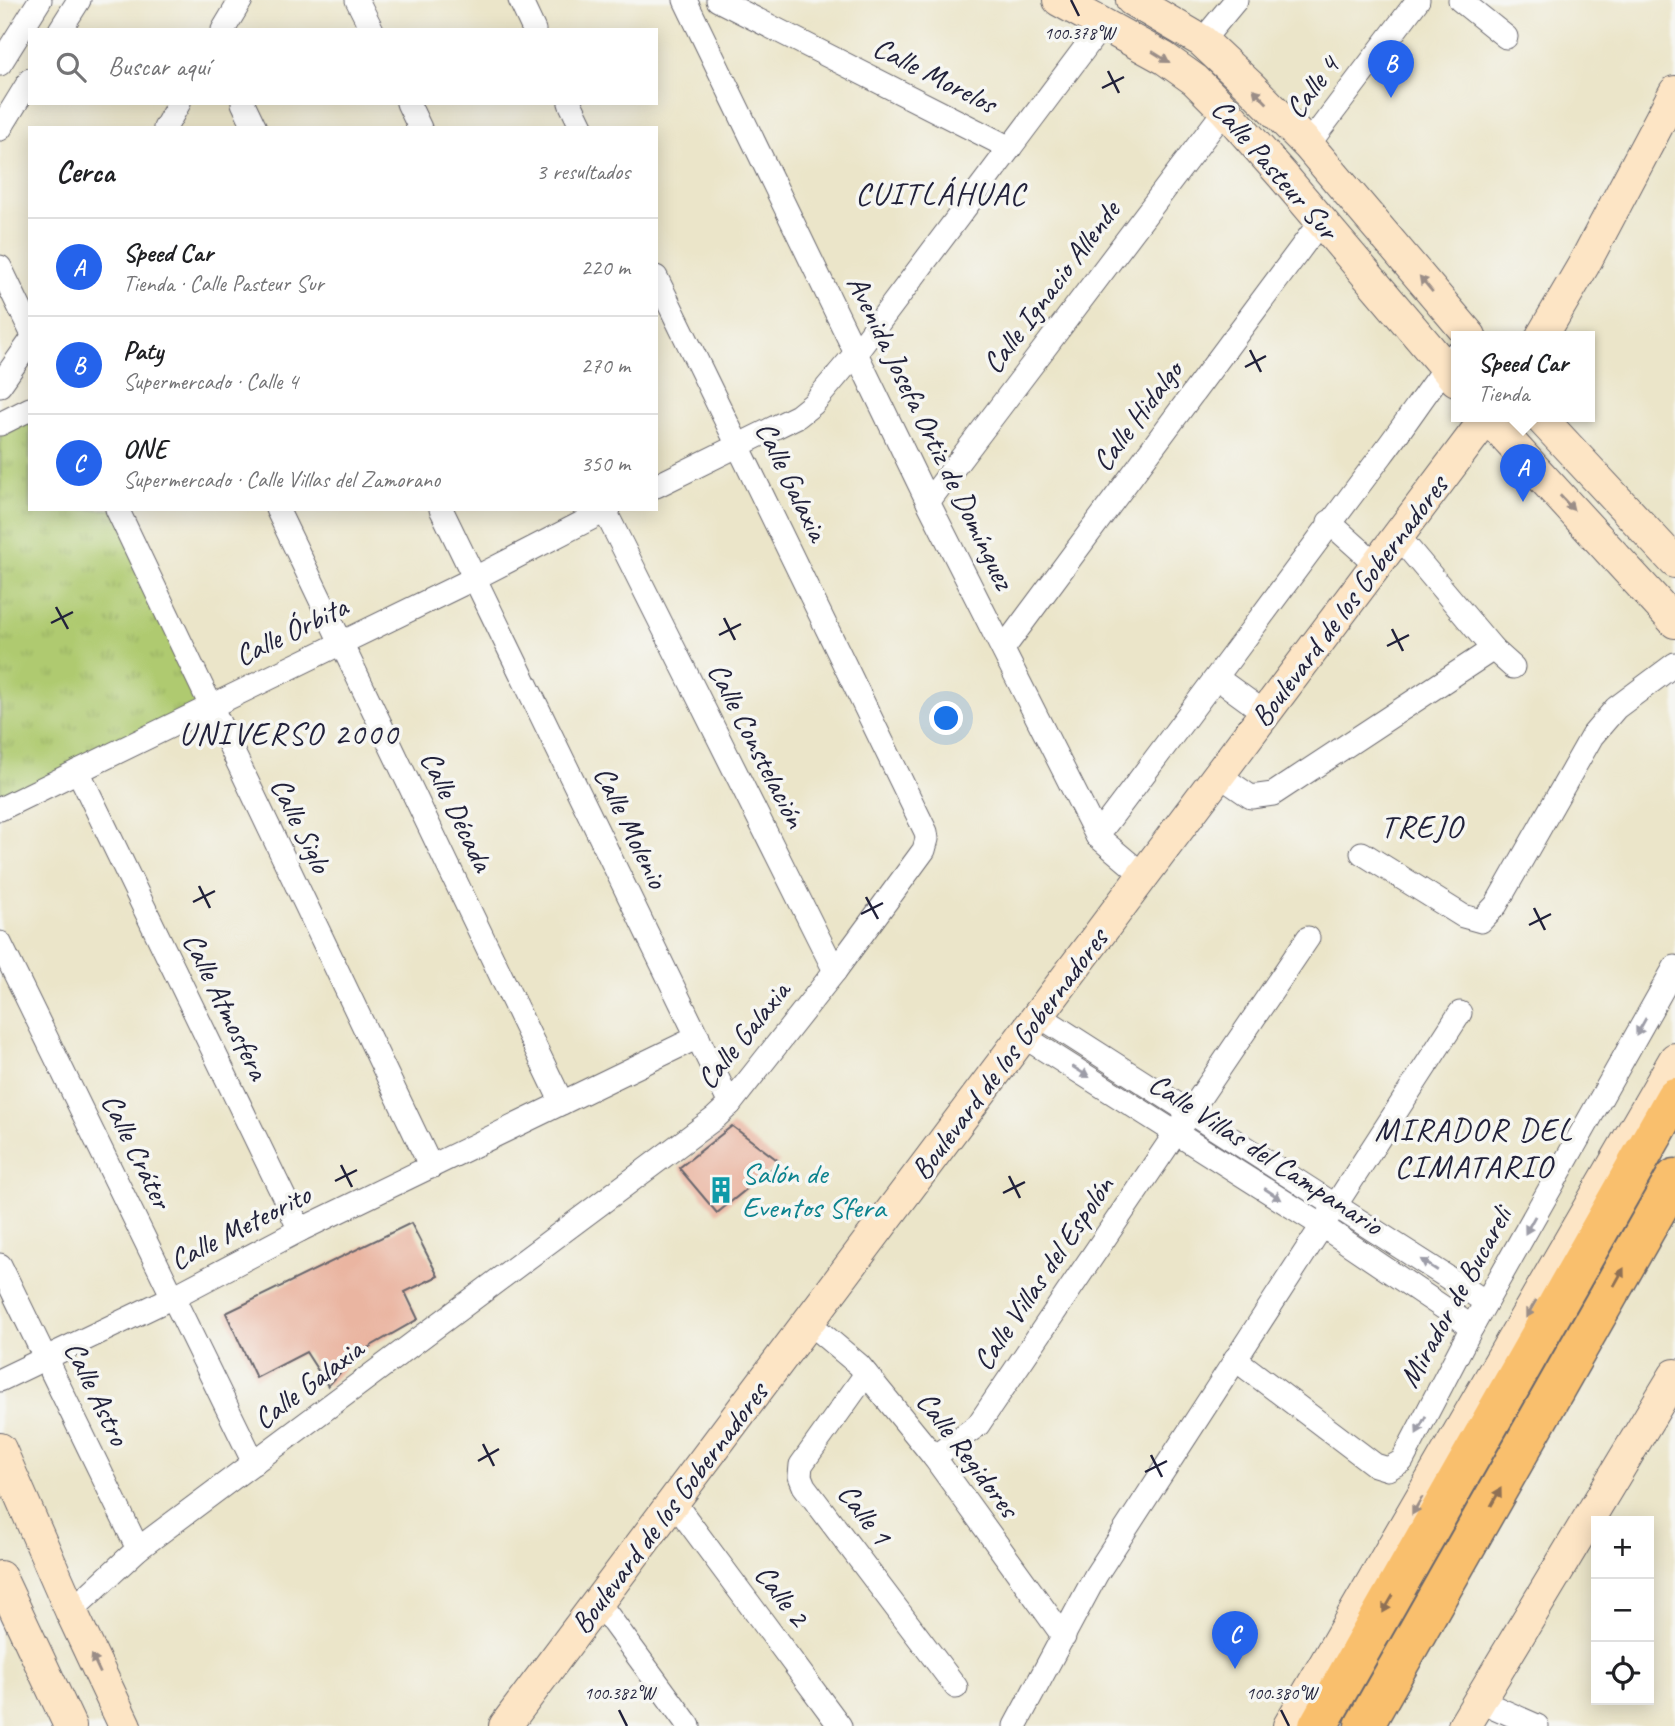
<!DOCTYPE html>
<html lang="es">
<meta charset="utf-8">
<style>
body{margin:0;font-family:Caveat,sans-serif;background:#f2f2f2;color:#202124}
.controls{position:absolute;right:21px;bottom:21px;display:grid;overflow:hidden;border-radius:0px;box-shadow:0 4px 18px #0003}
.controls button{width:63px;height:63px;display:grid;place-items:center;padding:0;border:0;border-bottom:2px solid #e0e0e0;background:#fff;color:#202124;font:35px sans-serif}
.you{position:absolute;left:947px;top:719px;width:24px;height:24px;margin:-18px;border:5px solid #fff;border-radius:50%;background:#1a73e8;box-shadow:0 0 0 10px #1a73e833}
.badge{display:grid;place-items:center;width:46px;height:46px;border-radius:50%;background:#2563eb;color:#fff;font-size:23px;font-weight:700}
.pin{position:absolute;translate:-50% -58px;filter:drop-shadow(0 2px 4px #0008)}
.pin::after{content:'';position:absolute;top:37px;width:24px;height:21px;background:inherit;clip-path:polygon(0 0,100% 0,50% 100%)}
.popup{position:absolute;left:1451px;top:331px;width:144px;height:91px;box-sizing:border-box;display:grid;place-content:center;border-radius:0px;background:#fff;filter:drop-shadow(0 2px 5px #0005);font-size:23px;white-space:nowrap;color:#757577}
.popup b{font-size:26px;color:#202124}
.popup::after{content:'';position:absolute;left:50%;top:100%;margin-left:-14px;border:14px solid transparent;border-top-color:#fff}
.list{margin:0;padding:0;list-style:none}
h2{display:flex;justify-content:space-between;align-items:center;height:91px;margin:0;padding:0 28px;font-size:30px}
h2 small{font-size:23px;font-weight:400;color:#757577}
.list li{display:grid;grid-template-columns:46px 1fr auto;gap:21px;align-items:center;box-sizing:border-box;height:98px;padding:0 28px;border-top:2px solid #e0e0e0}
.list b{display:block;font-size:26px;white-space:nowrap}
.list p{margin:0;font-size:23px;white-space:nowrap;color:#757577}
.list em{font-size:23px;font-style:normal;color:#757577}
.icon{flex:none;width:38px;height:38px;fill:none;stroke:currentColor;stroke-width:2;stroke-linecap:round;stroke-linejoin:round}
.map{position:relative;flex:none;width:1675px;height:1726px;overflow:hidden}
.search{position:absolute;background:#fff;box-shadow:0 4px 18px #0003;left:28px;top:28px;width:630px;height:77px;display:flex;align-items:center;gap:18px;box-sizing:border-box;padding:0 24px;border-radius:0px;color:#757577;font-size:26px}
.panel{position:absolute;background:#fff;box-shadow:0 4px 18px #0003;left:28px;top:126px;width:630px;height:385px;border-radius:0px}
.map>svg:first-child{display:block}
.park{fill:url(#park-tufts);stroke:#687656;stroke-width:2}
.building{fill:#eab5a1}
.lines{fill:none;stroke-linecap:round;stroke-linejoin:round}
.street-casing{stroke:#68666d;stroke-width:25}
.secondary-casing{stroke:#68666d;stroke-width:34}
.highway-casing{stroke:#68666d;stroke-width:41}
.street{stroke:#fff;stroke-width:23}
.secondary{stroke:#fde5c5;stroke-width:32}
.highway{stroke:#f9bf6d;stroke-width:38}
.oneway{fill:#9a8d87}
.oneway2{fill:#9c9ca7}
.oneway3{fill:#8e7054}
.ticks{fill:none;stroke:#22223b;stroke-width:2.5}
.labels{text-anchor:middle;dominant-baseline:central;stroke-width:7;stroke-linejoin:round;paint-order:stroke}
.street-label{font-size:30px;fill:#22223b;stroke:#f6f6f2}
.culture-label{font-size:30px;fill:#0d838f;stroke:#f6f6f2;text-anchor:start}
.neighbourhood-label{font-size:32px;letter-spacing:2px;fill:#22223b;stroke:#f6f6f2}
.ticks-label{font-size:18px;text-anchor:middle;fill:#22223b;stroke:#f6f6f2;stroke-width:7;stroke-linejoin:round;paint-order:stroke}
</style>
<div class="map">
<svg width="1675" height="1726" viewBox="0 0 1675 1726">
<defs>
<pattern id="park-tufts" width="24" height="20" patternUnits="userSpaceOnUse" patternTransform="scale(1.75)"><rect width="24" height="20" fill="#afca70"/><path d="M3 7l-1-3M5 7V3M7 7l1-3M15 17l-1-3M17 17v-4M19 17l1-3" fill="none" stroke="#96ad62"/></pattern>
</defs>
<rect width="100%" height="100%" fill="#f6f6f2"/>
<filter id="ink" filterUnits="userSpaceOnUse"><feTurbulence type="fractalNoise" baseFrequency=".0143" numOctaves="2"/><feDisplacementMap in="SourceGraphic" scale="14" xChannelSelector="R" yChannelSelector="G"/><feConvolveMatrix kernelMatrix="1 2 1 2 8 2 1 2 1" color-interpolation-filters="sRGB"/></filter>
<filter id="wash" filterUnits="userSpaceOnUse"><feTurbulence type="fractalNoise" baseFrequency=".00686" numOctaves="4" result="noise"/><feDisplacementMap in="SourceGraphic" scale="28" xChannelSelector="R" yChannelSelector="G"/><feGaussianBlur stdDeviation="1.57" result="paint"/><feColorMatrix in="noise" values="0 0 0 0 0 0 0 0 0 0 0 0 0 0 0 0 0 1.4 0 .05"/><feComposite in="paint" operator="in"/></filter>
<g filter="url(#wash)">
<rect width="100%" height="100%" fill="#ebe5c9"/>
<path class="park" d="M 30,409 L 30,509 L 117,509 L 210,707 L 0,809 L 0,424 Z"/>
<g id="blocks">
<g class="building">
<path d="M 732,1126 L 780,1162 L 717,1213 L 679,1168 Z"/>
<path d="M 411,1223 L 438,1276 L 405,1292 L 418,1319 L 357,1354 L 328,1386 L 306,1352 L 256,1378 L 226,1313 Z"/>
</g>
</g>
</g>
<g filter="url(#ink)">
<use href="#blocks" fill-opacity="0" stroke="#68666d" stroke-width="2"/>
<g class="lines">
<defs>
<g id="street">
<path d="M 357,0 L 372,30"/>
<path d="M 520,0 L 534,30"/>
<path d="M 685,0 L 928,502 L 1097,836 L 1143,875"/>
<path d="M 718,0 L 1010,148"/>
<path d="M 1460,0 L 1506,37"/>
<path d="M 60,30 L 79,0"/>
<path d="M 223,30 L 241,0"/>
<path d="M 1202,41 L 1236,0"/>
<path d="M 0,64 L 40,0"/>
<path d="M 243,103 L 255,128"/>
<path d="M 408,103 L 420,128"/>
<path d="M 570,103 L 582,128"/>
<path d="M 165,128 L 179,103"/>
<path d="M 0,129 L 30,80"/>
<path d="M 1308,145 L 1418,0"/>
<path d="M 0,267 L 30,329"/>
<path d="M 0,385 L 30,342"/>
<path d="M 0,424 L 30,409"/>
<path d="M 656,486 L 798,416 L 813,404 L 856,353 L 1103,24"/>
<path d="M 928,502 L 1225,110"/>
<path d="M 117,509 L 431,1167"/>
<path d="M 277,509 L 562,1103"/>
<path d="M 441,509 L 730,1104"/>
<path d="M 604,509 L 835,971"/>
<path d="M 1329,522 L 1377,565"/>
<path d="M 1398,536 L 1493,649 L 1513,667"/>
<path d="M 1003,649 L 1321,221"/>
<path d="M 1217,678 L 1265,713"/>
<path d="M 78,771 L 300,1230"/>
<path d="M 1219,775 L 1251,797 L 1273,794 L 1493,649"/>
<path d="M 0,809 L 475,578 L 609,509"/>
<path d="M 1097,836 C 1193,710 1286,582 1381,456 C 1407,422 1430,386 1456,353"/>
<path d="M 1362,853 L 1463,916 L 1481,921 L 1496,905 L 1592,736 L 1616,708 L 1675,664"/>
<path d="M 0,943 L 254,1463"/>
<path d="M 1038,1015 L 1486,1302"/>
<path d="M 1023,1036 L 1321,1225 L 1472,1327"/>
<path d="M 0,1265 L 138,1549"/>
<path d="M 808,1322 L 859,1365 L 934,1457 L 1064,1637"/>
<path d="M 1235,1359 L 1375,1465 L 1388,1469 L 1402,1461 L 1472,1327 L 1675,967"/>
<path d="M 866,1374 L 801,1465 L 800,1476 L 804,1486 L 956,1687"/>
<path d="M 0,1380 L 173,1297 L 300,1230 L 698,1037"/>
<path d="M 934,1457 L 978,1425 L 1308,938"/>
<path d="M 673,1501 L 840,1726"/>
<path d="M 598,1602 L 689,1726"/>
<path d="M 71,1611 L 138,1549 L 715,1118 L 730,1104 L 835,971 L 924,850 L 927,839 L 926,832 L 656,277"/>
<path d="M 1478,1700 L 1537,1726"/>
<path d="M 1015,1726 L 1096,1575 L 1460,1013"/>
</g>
<g id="secondary">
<path d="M 1059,0 L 1164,58 L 1195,80 L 1225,110 L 1283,176 L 1456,380"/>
<path d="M 1132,0 L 1202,41 L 1251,87 L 1308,145 L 1470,336"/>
<path d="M 1542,336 L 1583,266 L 1675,92"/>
<path d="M 1486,416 L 1675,622"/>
<path d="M 1539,416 L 1675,562"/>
<path d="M 0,1449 L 71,1611 L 125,1726"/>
<path d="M 0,1577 L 70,1726"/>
<path d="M 505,1726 L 1488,416"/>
<path d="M 1289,1726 L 1675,1059"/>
<path d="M 1464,1726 L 1675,1375"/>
</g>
<g id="highway">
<path d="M 1318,1726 L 1675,1097"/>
<path d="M 1364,1726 L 1675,1178"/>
</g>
</defs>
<use href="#street" class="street-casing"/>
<use href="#secondary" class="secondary-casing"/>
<use href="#highway" class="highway-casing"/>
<use href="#street" class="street"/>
<use href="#secondary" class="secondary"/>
<use href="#highway" class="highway"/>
</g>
<defs><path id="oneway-solid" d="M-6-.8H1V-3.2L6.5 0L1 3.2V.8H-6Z" transform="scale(1.75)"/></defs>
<g class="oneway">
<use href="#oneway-solid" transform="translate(1161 57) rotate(32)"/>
<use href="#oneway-solid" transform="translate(1260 96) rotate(-134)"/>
<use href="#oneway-solid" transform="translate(1426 284) rotate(-130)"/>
<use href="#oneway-solid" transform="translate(1567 503) rotate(47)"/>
<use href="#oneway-solid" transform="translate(1531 1309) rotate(120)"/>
<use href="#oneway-solid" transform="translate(1417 1506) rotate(120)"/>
<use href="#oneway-solid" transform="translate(96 1664) rotate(-115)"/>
</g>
<g class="oneway2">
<use href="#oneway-solid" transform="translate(1641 1027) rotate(119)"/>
<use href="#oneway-solid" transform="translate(1081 1072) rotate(32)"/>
<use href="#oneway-solid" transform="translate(1273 1194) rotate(33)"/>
<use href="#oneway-solid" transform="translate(1530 1225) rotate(119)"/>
<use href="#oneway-solid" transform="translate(1429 1265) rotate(-147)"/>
<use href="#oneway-solid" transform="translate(1421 1425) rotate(118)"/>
</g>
<g class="oneway3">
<use href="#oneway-solid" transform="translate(1619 1277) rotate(-61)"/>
<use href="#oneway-solid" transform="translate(1496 1497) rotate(-61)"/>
<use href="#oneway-solid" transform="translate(1388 1604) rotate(120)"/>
</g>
</g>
<path class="ticks" d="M 1071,0 L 1079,16M 1108,71 L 1119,93M 1102,88 L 1124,77M 1250,350 L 1261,372M 1245,367 L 1266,356M 56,607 L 68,629M 724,618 L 735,640M 51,623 L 73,612M 1392,629 L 1403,651M 719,635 L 741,624M 1387,646 L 1409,635M 199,886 L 210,908M 866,897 L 878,919M 193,902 L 215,891M 1534,908 L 1545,930M 861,914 L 883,903M 1529,925 L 1551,914M 341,1165 L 352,1187M 1009,1176 L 1020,1198M 335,1181 L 357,1170M 1003,1193 L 1025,1182M 483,1444 L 494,1466M 1151,1455 L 1162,1477M 478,1461 L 499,1449M 1145,1472 L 1167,1461M 619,1710 L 627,1726M 1281,1710 L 1289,1726"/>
<defs>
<symbol id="building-bare" viewBox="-9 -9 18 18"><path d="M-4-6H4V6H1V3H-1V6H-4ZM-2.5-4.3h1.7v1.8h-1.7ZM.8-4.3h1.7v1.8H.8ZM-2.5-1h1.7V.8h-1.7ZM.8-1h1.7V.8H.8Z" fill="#0f9aa8" stroke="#f6f6f2" stroke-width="2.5" paint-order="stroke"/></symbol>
</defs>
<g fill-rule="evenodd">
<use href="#building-bare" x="702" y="1171" width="38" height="38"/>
</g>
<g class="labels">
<g class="street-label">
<text transform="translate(935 75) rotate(27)">Calle Morelos</text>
<text transform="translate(1312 87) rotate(-53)">Calle 4</text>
<text transform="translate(1275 169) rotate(49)">Calle Pasteur Sur</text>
<text transform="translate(1051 287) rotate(-53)">Calle Ignacio Allende</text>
<text transform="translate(1137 416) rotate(-53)">Calle Hidalgo</text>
<text transform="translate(931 432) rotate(64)">Avenida Josefa Ortiz de Domínguez</text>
<text transform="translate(792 481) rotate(64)">Calle Galaxia</text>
<text transform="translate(1349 601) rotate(-53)">Boulevard de los Gobernadores</text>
<text transform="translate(291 631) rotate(-26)">Calle Órbita</text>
<text transform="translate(757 745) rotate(63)">Calle Constelación</text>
<text transform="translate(457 811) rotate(64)">Calle Década</text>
<text transform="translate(301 825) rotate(64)">Calle Siglo</text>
<text transform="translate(631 827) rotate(64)">Calle Molenio</text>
<text transform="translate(226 1006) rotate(64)">Calle Atmosfera</text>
<text transform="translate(743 1035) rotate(-51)">Calle Galaxia</text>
<text transform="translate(1009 1054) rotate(-53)">Boulevard de los Gobernadores</text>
<text transform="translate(137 1151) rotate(64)">Calle Cráter</text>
<text transform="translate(1266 1154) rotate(33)">Calle Villas del Campanario</text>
<text transform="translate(240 1227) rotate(-27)">Calle Meteorito</text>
<text transform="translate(1043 1273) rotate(-56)">Calle Villas del Espolón</text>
<text transform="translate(1455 1297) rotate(-61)">Mirador de Bucareli</text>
<text transform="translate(308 1384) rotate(-37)">Calle Galaxia</text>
<text transform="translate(97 1393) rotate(64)">Calle Astro</text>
<text transform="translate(968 1454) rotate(53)">Calle Regidores</text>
<text transform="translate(669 1508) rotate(-53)">Boulevard de los Gobernadores</text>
<text transform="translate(865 1514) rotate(53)">Calle 1</text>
<text transform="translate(782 1595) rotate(53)">Calle 2</text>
</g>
<g class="culture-label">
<text x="742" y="1173">Salón de<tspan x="742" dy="34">Eventos Sfera</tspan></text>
</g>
<g class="neighbourhood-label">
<text x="941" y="193">CUITLÁHUAC</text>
<text x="289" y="733">UNIVERSO 2000</text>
<text x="1422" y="826">TREJO</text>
<text x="1474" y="1129">MIRADOR DEL<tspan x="1474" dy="37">CIMATARIO</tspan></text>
</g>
</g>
<g class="ticks-label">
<text x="1079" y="39">100.378°W</text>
<text x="619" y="1699">100.382°W</text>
<text x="1281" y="1699">100.380°W</text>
</g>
</svg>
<div class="controls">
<button>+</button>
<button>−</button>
<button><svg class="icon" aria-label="locate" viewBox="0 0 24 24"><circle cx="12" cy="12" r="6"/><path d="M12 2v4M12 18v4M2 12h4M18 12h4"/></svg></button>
</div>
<div class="you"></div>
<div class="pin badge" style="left:1523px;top:502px">A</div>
<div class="popup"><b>Speed Car</b>Tienda</div>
<div class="pin badge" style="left:1391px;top:98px">B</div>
<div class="pin badge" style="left:1235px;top:1669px">C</div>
<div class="search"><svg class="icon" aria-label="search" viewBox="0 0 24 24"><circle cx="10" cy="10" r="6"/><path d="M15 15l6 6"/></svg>Buscar aquí</div>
<section class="panel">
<h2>Cerca<small>3 resultados</small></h2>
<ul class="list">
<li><span class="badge">A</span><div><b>Speed Car</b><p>Tienda · Calle Pasteur Sur</p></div><em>220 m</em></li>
<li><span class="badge">B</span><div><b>Paty</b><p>Supermercado · Calle 4</p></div><em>270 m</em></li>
<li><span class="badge">C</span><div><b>ONE</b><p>Supermercado · Calle Villas del Zamorano</p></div><em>350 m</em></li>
</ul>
</section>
</div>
